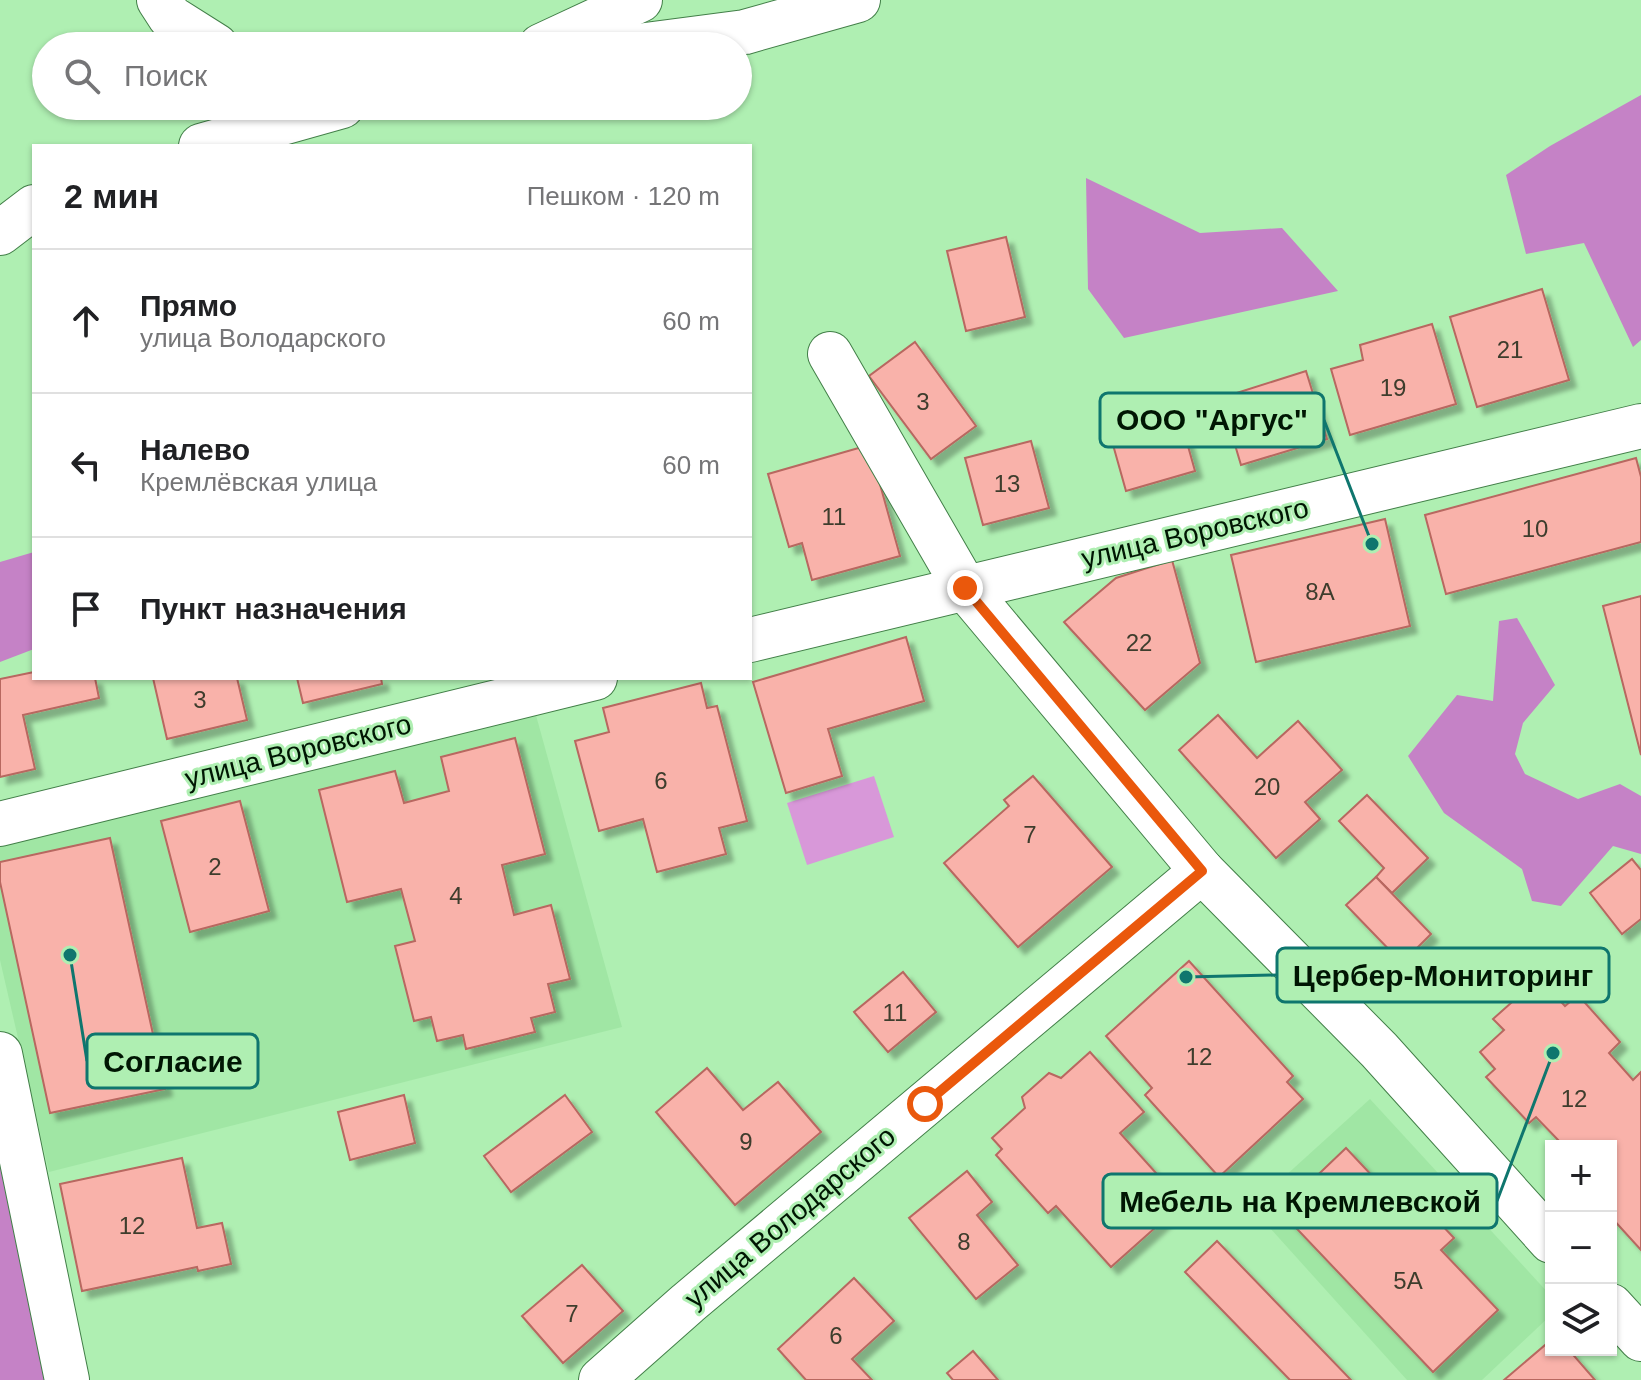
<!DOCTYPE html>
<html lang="ru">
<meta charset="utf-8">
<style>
body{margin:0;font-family:Helvetica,sans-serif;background:#f2f2f2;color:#202124}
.controls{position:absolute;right:24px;bottom:24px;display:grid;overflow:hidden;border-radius:0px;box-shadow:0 2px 6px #0004}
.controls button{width:72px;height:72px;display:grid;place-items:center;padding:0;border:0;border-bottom:2px solid #e0e0e0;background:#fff;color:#202124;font:40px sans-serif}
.stop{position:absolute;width:24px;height:24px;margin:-18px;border:6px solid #ea580c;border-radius:50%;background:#fff}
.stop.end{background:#ea580c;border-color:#fff;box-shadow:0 2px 8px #0008}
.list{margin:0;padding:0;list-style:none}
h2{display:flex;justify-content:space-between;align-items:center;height:104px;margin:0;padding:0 32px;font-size:34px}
h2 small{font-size:26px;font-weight:400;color:#757577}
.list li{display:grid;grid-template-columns:52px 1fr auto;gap:24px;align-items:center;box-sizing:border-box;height:144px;padding:0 32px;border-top:2px solid #e0e0e0}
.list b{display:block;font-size:30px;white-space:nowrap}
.list p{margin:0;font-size:26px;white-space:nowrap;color:#757577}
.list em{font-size:26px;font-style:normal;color:#757577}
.icon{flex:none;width:44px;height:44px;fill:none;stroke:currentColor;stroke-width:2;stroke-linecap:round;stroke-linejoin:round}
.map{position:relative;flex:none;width:1641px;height:1380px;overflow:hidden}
.search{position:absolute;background:#fff;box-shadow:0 2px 6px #0004;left:32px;top:32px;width:720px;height:88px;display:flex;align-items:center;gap:20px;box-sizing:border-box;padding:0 28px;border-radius:44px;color:#757577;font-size:30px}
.panel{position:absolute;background:#fff;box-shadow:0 2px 6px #0004;left:32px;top:144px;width:720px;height:536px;border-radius:0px}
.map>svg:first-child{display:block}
.built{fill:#a0e6a4}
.green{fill:#d898d9}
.forest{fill:#c582c6}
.building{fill:#f9b2aa;stroke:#b86760;stroke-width:2;filter:url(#shadow)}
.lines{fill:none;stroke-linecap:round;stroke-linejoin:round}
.minor-casing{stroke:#427f48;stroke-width:46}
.primary-casing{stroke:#427f48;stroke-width:46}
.minor{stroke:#fff;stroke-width:44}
.primary{stroke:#fff;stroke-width:44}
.route{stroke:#ea580c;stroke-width:10}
.labels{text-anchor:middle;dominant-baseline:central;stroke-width:6;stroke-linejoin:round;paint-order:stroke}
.number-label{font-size:24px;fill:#3e3d2d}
.street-label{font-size:28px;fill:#001603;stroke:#afefb2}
.leader{fill:none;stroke:#0f766e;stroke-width:3}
.callout-dot{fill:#0f766e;stroke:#afefb2;stroke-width:3}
.callout{fill:#afefb2;stroke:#0f766e;stroke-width:3}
.callout-label{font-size:30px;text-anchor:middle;font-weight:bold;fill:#001603}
</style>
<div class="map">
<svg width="1641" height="1380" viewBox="0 0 1641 1380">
<defs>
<filter id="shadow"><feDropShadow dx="7" dy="7" stdDeviation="2" flood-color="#0004"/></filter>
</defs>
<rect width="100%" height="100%" fill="#afefb2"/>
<g class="built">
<path d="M 534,708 L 622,1027 L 49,1172 L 0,960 L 0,840 Z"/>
<path d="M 1370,1099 L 1551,1296 L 1551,1315 L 1482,1380 L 1407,1380 L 1251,1207 Z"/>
</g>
<path class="green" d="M 874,776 L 894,837 L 807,865 L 787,803 Z"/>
<g class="forest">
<path d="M 1641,95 L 1641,340 L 1633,347 L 1584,243 L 1526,254 L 1506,175 L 1550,146 Z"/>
<path d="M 1086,178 L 1200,233 L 1282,228 L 1338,291 L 1124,338 L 1088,289 Z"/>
<path d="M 34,552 L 34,649 L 0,662 L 0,562 Z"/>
<path d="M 1517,618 L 1555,685 L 1523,723 L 1515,754 L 1525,774 L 1578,799 L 1620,784 L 1641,796 L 1641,854 L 1613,846 L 1561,906 L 1532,901 L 1522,869 L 1444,813 L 1408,756 L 1457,695 L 1493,701 L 1499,621 Z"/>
<path d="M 0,1165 L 16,1178 L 54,1380 L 0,1380 Z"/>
</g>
<g class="building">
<path d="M 1006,237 L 1025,317 L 966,331 L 947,251 Z"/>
<path d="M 1542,289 L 1569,380 L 1477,407 L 1450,317 Z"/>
<path d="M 1432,324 L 1456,404 L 1350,435 L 1331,369 L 1363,360 L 1360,345 Z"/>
<path d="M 915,342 L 976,426 L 931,459 L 869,376 Z"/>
<path d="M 1306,371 L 1327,439 L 1241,465 L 1221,398 Z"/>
<path d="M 1177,407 L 1195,471 L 1126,491 L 1108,427 Z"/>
<path d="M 1031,441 L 1049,508 L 983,525 L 965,458 Z"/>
<path d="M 869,445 L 900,556 L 812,580 L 802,543 L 789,547 L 768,474 Z"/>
<path d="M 1636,458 L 1641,477 L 1641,542 L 1446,594 L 1425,515 Z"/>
<path d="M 1385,519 L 1410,626 L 1256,662 L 1231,555 Z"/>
<path d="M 1172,560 L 1200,663 L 1145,710 L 1064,622 L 1116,578 Z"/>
<path d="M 1641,596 L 1641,755 L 1603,606 Z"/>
<path d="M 906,637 L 924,701 L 828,729 L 842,776 L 786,793 L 753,682 Z"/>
<path d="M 34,672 L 34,678 L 95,678 L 99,698 L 23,715 L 35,769 L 0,777 L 0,679 Z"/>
<path d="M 153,678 L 237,678 L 247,720 L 167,739 Z"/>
<path d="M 297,678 L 381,678 L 382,684 L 303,703 Z"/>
<path d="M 701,683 L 707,708 L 717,706 L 747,821 L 719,828 L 726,854 L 657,872 L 643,819 L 599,831 L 575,741 L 609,732 L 603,708 Z"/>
<path d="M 1218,715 L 1257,758 L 1298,721 L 1342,770 L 1305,802 L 1320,819 L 1276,858 L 1179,750 Z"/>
<path d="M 515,738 L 545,854 L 502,865 L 514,915 L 551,905 L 570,979 L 548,984 L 555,1012 L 531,1018 L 535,1032 L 466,1049 L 463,1035 L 437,1041 L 431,1017 L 414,1021 L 395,946 L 415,941 L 401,889 L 347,902 L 319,790 L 395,771 L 404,803 L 449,791 L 441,757 Z"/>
<path d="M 1033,776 L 1112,867 L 1018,947 L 944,863 L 1009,806 L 1004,800 Z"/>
<path d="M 1367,795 L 1428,858 L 1392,893 L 1376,877 L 1384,868 L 1339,821 Z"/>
<path d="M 240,801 L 269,911 L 190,932 L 161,821 Z"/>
<path d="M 110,838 L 165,1089 L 50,1113 L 0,882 L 0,862 Z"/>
<path d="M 1632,859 L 1641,870 L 1641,919 L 1622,934 L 1590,893 Z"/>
<path d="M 1376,877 L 1431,934 L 1402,963 L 1346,905 Z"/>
<path d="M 1189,961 L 1293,1076 L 1287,1082 L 1303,1099 L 1219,1177 L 1145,1095 L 1152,1088 L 1106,1036 Z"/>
<path d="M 903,972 L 936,1012 L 888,1052 L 854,1012 Z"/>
<path d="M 1539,978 L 1565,1006 L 1578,995 L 1620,1042 L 1609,1053 L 1633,1080 L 1641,1072 L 1641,1250 L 1611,1217 L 1611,1146 L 1555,1146 L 1560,1142 L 1536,1117 L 1529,1123 L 1486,1077 L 1495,1069 L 1480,1052 L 1504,1030 L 1493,1019 Z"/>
<path d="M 1090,1052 L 1144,1112 L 1120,1133 L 1183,1203 L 1111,1267 L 1056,1206 L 1048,1213 L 996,1155 L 1002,1149 L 992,1138 L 1025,1108 L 1022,1097 L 1049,1073 L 1061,1078 Z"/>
<path d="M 707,1068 L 743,1110 L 778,1082 L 821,1132 L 735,1205 L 656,1112 Z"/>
<path d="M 404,1095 L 415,1143 L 350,1160 L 338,1112 Z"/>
<path d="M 565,1095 L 592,1132 L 511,1192 L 484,1156 Z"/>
<path d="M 1346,1148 L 1393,1198 L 1405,1186 L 1454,1238 L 1441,1250 L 1498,1310 L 1433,1372 L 1280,1211 Z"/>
<path d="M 182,1158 L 197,1228 L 222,1223 L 231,1264 L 198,1271 L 197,1267 L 82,1291 L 60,1184 Z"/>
<path d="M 967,1171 L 992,1202 L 977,1215 L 1018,1265 L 976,1299 L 909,1218 Z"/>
<path d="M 1217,1241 L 1351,1380 L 1290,1380 L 1185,1272 Z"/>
<path d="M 582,1265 L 623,1311 L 563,1363 L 522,1316 Z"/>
<path d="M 854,1278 L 894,1321 L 852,1359 L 872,1380 L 806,1380 L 778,1349 Z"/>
<path d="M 1551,1340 L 1551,1350 L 1569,1350 L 1595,1380 L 1504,1380 Z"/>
<path d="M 973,1351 L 998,1380 L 953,1380 L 947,1373 Z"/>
</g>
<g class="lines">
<defs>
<g id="minor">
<path d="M 830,354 L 965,588 L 1202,871 L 1379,1050 L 1551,1241"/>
<path d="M 750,640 L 1641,426"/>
<path d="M 0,824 L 595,678"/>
<path d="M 0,1054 L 67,1380"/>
<path d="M 1611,1306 L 1641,1339"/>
<path d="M 601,1380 L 688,1303 L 1202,871"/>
</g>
<g id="primary">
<path d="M 159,0 L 170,17 L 216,46"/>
<path d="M 541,46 L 640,0"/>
<path d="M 638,46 L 745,32 L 858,0"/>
<path d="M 201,146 L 342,106"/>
<path d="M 0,233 L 34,207"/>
</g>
</defs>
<use href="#minor" class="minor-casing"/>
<use href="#primary" class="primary-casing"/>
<use href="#minor" class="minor"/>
<use href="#primary" class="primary"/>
</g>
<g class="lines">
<path class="route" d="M 925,1104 L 1202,871 L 965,588"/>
</g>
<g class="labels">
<g class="number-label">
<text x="1510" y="349">21</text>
<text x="1393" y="387">19</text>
<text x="923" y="401">3</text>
<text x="1007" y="483">13</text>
<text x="834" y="516">11</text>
<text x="1535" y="528">10</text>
<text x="1320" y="591">8А</text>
<text x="1139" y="642">22</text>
<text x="200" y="699">3</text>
<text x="661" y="780">6</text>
<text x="1267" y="786">20</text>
<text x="1030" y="834">7</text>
<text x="215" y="866">2</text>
<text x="456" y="895">4</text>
<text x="895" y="1012">11</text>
<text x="1199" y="1056">12</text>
<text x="1574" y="1098">12</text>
<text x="746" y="1141">9</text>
<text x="132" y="1225">12</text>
<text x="964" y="1241">8</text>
<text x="1408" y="1280">5А</text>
<text x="572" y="1313">7</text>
<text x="836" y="1335">6</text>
</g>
<g class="street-label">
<text transform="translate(1195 533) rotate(-13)">улица Воровского</text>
<text transform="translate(298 751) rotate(-14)">улица Воровского</text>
<text transform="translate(790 1217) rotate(-40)">улица Володарского</text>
</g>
</g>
<path class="leader" d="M1372 544L1324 420M1186 977L1277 975M70 955L87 1061M1553 1053L1497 1201"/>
<g class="callout-dot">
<circle cx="1372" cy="544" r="8"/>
<circle cx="1186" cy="977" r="8"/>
<circle cx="70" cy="955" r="8"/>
<circle cx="1553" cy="1053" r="8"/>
</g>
<g class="callout">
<rect x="1100" y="393" width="224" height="54" rx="8"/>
<rect x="1277" y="948" width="332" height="54" rx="8"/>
<rect x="87" y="1034" width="171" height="54" rx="8"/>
<rect x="1103" y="1174" width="394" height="54" rx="8"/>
</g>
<g class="callout-label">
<text x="1212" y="430">ООО "Аргус"</text>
<text x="1443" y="986">Цербер-Мониторинг</text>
<text x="173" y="1072">Согласие</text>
<text x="1300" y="1212">Мебель на Кремлевской</text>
</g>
</svg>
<div class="controls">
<button>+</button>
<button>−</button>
<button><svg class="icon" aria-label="layers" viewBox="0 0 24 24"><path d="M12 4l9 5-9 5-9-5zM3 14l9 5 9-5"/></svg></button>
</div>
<div class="stop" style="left:925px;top:1104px"></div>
<div class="stop end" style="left:965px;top:588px"></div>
<div class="search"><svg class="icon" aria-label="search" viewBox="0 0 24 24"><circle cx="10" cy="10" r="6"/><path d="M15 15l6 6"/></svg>Поиск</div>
<section class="panel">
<h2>2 мин<small>Пешком · 120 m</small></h2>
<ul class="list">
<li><svg class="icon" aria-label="ahead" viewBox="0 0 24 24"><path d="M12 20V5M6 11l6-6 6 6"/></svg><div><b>Прямо</b><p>улица Володарского</p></div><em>60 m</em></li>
<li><svg class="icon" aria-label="left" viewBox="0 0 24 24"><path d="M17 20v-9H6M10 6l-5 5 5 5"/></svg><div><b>Налево</b><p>Кремлёвская улица</p></div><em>60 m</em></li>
<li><svg class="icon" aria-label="arrive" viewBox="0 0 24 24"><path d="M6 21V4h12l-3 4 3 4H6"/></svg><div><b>Пункт назначения</b></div></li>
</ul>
</section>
</div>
